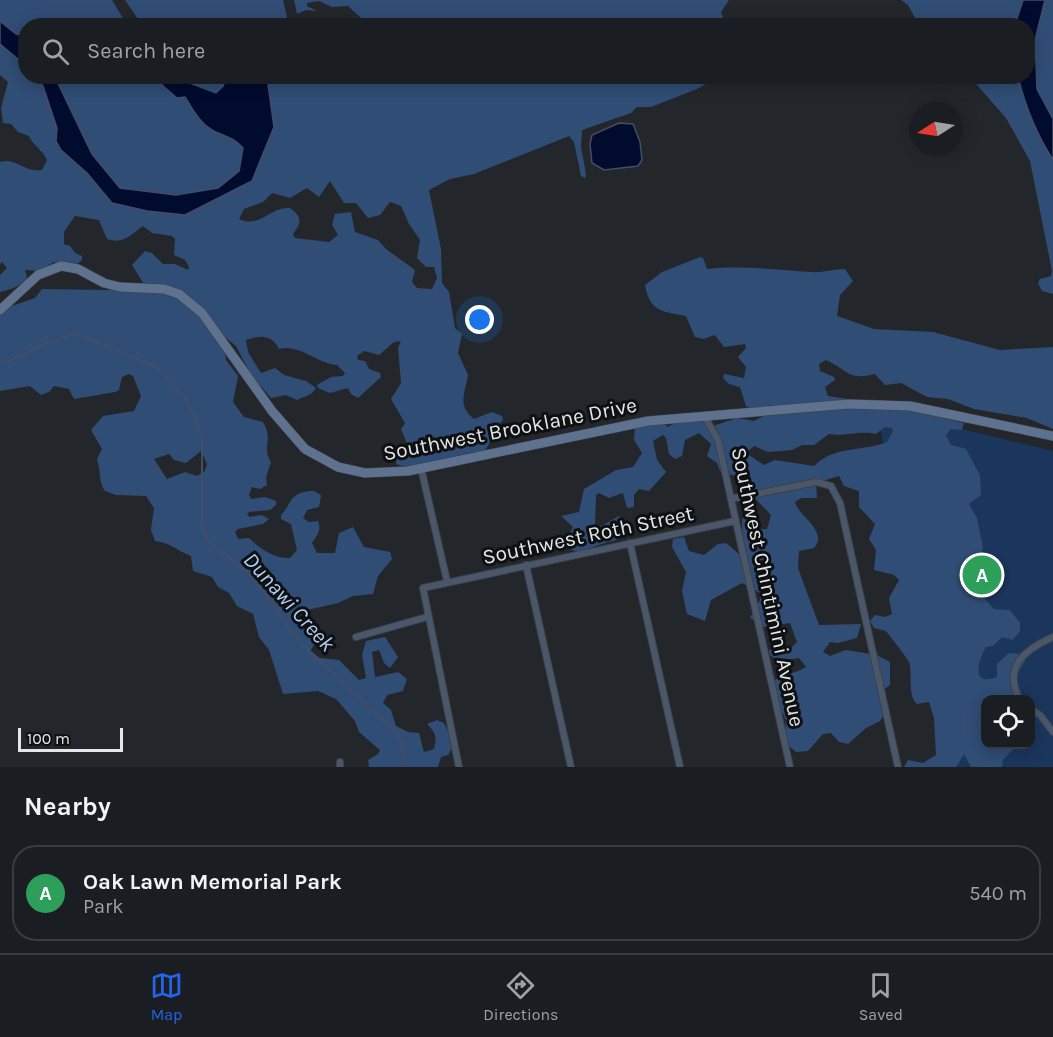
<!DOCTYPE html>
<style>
body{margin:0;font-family:Karla,sans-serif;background:#272a2e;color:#f1f3f6}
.controls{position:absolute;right:18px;bottom:18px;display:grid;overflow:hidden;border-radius:12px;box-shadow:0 3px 15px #0003}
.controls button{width:54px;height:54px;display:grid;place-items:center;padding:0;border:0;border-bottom:2px solid #383b3f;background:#1a1d21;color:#f1f3f6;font:30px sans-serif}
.compass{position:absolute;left:909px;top:102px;width:54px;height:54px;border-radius:50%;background:#1a1d21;box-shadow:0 3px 15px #0003;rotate:258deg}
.scale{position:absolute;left:18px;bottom:15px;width:105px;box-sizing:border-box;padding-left:6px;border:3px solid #e4e7ea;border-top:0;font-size:16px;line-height:21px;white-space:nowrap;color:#e4e7ea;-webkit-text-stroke:4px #0e1012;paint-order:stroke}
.you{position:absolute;left:480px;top:320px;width:21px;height:21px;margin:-15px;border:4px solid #fff;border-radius:50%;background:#1a73e8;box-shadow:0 0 0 9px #1a73e833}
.badge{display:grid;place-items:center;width:39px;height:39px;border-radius:50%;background:#2563eb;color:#fff;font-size:20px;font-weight:700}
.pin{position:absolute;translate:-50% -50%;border:3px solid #fff;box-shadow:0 2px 6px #0006}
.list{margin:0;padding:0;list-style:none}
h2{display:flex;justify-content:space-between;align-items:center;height:78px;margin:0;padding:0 24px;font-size:26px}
h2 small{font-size:20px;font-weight:400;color:#9fa2a5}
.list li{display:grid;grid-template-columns:39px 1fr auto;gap:18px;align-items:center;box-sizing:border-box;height:96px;margin:0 12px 12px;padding:0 12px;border:2px solid #383b3f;border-radius:24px}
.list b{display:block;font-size:22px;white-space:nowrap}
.list p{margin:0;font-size:20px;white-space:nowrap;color:#9fa2a5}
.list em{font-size:20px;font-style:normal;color:#9fa2a5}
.icon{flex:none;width:33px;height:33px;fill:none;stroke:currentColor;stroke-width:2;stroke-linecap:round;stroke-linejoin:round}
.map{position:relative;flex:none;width:1053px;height:767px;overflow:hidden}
.search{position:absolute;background:#1a1d21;box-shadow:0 3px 15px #0003;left:18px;right:18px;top:18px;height:66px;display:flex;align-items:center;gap:15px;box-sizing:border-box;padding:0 21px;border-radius:24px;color:#9fa2a5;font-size:22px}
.sheet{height:186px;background:#1a1d21}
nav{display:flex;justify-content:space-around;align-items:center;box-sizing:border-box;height:84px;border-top:2px solid #383b3f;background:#1a1d21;font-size:16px;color:#9fa2a5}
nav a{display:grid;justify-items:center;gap:3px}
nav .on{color:#2563eb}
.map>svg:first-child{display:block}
.green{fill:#1b365c;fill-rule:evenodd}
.forest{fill:#304d75;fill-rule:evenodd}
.water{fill:#000b2e;stroke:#444d66;stroke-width:1.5}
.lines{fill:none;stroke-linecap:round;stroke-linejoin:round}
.stream{stroke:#444d66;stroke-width:2}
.street-casing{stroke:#3e4247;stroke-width:8}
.secondary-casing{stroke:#3e4247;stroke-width:10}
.street{stroke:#4a576a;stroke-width:6}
.secondary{stroke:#5e728f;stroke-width:9}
.labels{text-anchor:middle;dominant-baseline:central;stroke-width:6;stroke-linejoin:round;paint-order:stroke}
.street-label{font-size:21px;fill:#e4e7ea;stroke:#0e1012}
.water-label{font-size:22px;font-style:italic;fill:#b2cef5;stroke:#0e1012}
</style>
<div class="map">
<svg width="1053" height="767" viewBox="0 0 1053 767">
<rect width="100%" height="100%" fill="#23272c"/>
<path class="green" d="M 877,413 L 970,431 L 1053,451 L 1053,767 L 951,767 ZM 986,700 L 1030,700 L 1030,744 L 986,744 Z"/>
<g class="forest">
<path d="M 0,0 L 112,0 L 127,25 L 26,26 L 25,36 L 16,34 L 0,21 Z"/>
<path d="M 125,0 L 283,0 L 288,22 L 286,26 L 142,25 Z"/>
<path d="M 294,0 L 729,0 L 721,12 L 726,26 L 302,25 L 317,18 L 328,22 L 343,18 L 357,24 L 363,20 L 348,6 L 332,7 L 319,1 L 307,3 L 307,6 L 317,11 L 306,10 L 297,14 Z"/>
<path d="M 901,0 L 1025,0 L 1016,26 L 919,25 L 908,5 Z"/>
<path d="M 1037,0 L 1053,0 L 1053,146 L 1028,66 Z"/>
<path d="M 0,44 L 25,65 L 26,76 L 36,77 L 43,85 L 57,128 L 56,141 L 61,149 L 87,173 L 112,202 L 226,195 L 274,127 L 267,77 L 718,77 L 697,89 L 651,107 L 637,107 L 631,113 L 582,130 L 581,147 L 586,174 L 585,178 L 581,176 L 574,142 L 569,136 L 474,174 L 450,179 L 429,190 L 441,249 L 442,283 L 449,292 L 455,328 L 462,334 L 458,353 L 468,375 C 466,391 456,405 474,419 L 492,412 L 502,416 L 503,420 C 490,433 492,444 482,454 L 474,452 L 407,467 L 396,464 L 397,456 L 408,446 L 401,429 L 405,423 L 391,399 L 401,383 L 398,348 L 401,341 L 394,342 L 379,355 L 364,351 L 357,356 L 358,360 L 365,361 L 369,369 L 380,373 L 381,377 L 358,398 L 351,394 L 348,388 L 330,393 L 318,388 L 317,385 L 331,377 L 343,376 L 345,373 L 337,365 C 317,363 298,343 279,349 C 272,334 259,335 246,340 L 248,352 L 261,373 L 275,368 L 284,375 L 306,381 L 316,388 L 311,394 L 297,400 L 286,395 L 271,398 L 251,375 L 236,346 L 219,332 L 215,339 L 221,344 L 225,352 L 226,360 L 238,376 L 233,402 L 244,417 L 263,422 C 274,441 261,447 271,462 L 266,477 L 267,485 L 260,489 L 252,487 L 249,495 L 251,499 L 265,497 L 276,501 L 276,505 L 270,510 L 249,512 L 247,515 L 250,517 L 262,515 L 269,519 L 263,524 L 238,529 L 235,532 L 238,539 L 249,538 C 258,547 274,559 290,558 L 297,550 L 291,524 L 281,519 L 281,515 C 292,504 289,491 314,491 L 321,495 L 319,507 L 307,510 L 303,518 L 309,522 L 318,521 C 322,529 317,536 312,543 L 317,553 L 335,553 L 339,533 L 353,527 L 364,547 L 390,552 L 392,559 L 378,576 L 373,594 L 353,596 L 338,603 L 303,611 L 299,614 L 299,623 C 309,629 321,633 332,637 L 330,644 L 314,645 L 310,651 L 320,658 L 339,660 L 359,680 L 366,678 L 362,655 L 366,641 L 385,637 L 398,657 L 390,668 L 384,663 L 379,650 L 372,652 L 375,677 L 398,672 L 407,679 L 403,691 L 387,695 L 383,703 L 391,710 L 396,726 L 408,732 L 419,733 L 424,752 L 434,749 C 437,737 436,733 427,724 L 437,720 L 444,723 L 454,744 L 448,755 L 441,757 L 438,767 L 369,767 L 368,760 L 378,754 L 380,750 L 359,732 L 355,721 L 336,699 L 318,691 L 283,694 L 269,650 L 259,637 L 253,614 L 237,606 L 229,593 L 218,587 L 212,577 L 193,571 L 191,556 C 176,550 171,543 155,541 L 151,530 L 154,508 L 146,496 L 116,495 L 105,491 C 98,481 101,470 97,459 L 102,449 L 91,430 L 103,416 L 134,411 L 141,396 L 133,376 L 129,374 L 122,377 L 119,390 L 115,392 L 74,399 L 69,389 L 54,386 L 49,392 L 41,395 L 30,386 L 0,391 L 0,310 L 35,298 L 42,289 L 107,290 L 144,284 L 132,265 L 145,251 L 152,253 L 163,264 L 175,264 L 188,270 L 189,267 L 185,260 L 174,255 L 175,239 L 172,236 L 152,233 L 143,226 C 131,234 124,245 107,239 L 99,220 L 75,216 L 64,232 L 64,244 L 70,246 L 75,253 L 82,256 L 82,260 L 76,265 L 54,262 L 39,271 L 25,270 L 27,278 C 20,287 11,289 0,292 L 0,275 L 7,268 L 2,262 L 0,264 L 0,162 C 16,157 25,173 42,170 L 47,160 C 43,150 33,146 29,136 L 18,132 L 11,124 L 3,123 L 1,108 L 8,82 L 0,75 ZM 330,181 L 344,203 L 356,203 L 368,218 L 380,215 L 390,202 L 401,206 L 409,224 L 420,240 L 417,258 L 426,267 L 434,267 L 437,278 L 432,289 L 417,288 L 412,282 L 415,270 L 386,249 L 378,240 L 355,232 L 351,212 L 335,214 L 332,225 L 338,235 L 329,242 L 295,238 L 293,234 C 302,222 302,217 290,208 C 270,206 260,229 239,219 L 244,209 L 263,202 L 272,193 L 290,198 L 307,188 L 319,197 ZM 201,451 L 207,464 L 205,471 L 197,476 L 185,472 L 167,479 L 154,459 L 169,454 L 174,460 L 186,463 Z"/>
<path d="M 55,77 L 157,77 L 163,86 L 177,97 L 184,97 C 194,111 201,126 218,133 C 229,138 234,138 243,148 L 239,171 L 218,188 L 176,195 L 120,188 L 92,154 Z"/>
<path d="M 174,77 L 227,77 L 223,86 L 216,93 Z"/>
<path d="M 970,77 L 1023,77 C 1015,99 1040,123 1043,145 L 1053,152 L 1053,294 L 1042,291 L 1038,283 L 1040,279 L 1051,276 L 1052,271 L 1030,161 L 1006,118 Z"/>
<path d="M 700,257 L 703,258 L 707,269 C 742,265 777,270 811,272 C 822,273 834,269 845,269 L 853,281 L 840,295 L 837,316 L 874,329 L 933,332 L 1000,350 L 1053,347 L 1053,429 L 1027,418 L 974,409 L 948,399 L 927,397 L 901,383 L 885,385 L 875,374 C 848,381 848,370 826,360 L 819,364 L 820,371 L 834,377 L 835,380 L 825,387 L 828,396 L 888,405 L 964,423 L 962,430 L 951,429 L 946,435 L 951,445 L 966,449 L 980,475 L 981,495 L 969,504 L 977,518 L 983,548 L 975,569 L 988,583 L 984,598 L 994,609 L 1010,610 L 1020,623 L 1020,631 L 1013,640 L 1002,637 L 993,646 L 986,647 C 979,660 969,687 997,677 L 997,664 L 1009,653 L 1021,654 L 1025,661 L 1010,686 L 1016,699 L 986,700 L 986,744 L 1017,745 L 1003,760 L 1002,767 L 971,767 L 964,754 L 956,767 L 904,767 L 908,760 L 923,763 L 936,755 L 934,718 L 929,702 L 917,704 C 907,695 913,675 909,662 C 907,658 890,636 886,631 L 874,628 L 870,621 L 875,615 L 885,617 L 892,614 L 889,598 L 899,580 L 894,575 L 874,570 L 876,550 L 869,539 L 875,524 L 859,507 L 859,491 L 844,486 L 839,476 L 816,483 L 817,498 L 801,498 L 795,502 C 798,516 829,531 814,548 L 799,551 L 798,568 L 819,625 L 861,624 L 857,638 L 838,643 L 830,642 L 823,652 L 830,656 L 846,650 L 877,655 L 890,662 L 890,685 L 882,691 L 888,705 L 888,709 L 880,721 L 866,728 L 848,744 L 839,742 L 831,733 L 823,734 L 808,751 L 796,752 L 790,747 L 785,736 L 786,720 L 777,702 L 773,682 C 780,674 796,674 806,667 L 799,658 L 779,661 L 770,655 L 769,650 L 788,651 L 797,642 L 790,623 L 764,627 L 750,618 L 760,600 L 760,593 L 742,583 L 711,600 L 705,621 L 687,614 L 682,591 L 686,572 L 672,547 L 673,539 L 684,537 L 689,551 L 704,555 L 718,544 L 726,543 L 740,555 C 748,541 738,527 744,514 L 748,513 L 756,529 L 767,529 L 771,515 L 751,494 L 748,485 L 735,476 L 720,471 L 717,463 L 707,456 L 711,444 L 699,433 L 685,440 L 682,456 L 675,459 L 669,454 L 666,438 L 663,435 L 653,441 L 657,460 L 666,472 L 649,491 L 639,489 L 634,495 L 634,507 L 627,508 L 623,493 L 609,498 L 599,493 L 596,495 L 595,526 L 598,528 L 619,516 L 627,523 L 628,530 C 620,542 611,540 599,545 C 587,549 575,557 564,544 L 573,527 L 561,516 L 579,512 L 584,489 L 616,470 L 633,467 L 642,453 L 634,440 L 635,427 L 662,422 L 668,427 L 682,419 L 695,416 L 713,426 L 737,418 L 754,421 L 775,410 L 789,414 L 798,411 L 772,405 L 753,409 L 746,406 L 740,387 L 729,384 L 723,378 L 724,374 L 744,378 L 746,367 L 738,357 L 746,348 L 745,344 L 724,347 L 715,335 L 703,339 L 695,337 L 686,316 C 663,311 650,313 645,285 L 662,272 ZM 885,427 L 892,428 L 893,431 L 887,442 C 862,452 835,445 814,466 L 775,460 L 764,465 L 746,453 L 754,446 L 768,452 L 792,450 L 802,445 L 814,445 L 829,434 C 845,437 859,430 876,434 Z"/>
</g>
<g class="water">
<path d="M 1023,0 L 1045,0 L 1035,40 L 1037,89 L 1053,119 L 1053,160 C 1037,135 1025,105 1018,77 L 1028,76 L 1028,26 L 1015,25 Z"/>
<path d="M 0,21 L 16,34 L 25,36 L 25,65 L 0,44 Z"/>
<path d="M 36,77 L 55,77 L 92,154 L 120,188 L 176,195 L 218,188 L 239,171 L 243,148 C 234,138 229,138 218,133 C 201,126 194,111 185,97 L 177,98 L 163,86 L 157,77 L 174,77 L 216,93 L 223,86 L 227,77 L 267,77 L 274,127 L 252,181 L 185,215 L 147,211 L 112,203 L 87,173 L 61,150 L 56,141 L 57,128 L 43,86 Z"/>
<path d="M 619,123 L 633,124 L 640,142 L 642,160 L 638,166 L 604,170 L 592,163 L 590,144 L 592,135 Z"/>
</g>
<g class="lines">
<path class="stream" d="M 0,360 L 9,361 L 47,343 L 77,334 L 157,367 L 187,401 L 196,418 L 202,440 L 202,522 L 207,540 L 251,575 L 297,639 L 399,735 L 406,767"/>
<defs>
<g id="street">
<path d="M 705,417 L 718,440 L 790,767"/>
<path d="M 421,468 L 447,581"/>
<path d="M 731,499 L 816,482 L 831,486 L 840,503 L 898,767"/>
<path d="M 630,543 L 680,767"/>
<path d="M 526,565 L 571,767"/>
<path d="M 356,637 L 427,617"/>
<path d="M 1020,700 C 1002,666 1026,649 1053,637"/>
<path d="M 1030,709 L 1040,715 L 1053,732"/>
<path d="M 340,767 L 340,762"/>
<path d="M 459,767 L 423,588 L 735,521"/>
</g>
<path id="secondary" d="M 0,310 L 38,275 L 61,266 L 78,269 L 104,283 L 120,287 L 164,289 L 179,294 L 202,313 L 272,411 L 305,449 L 338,467 L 365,473 L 408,471 L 648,421 L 849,404 L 910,406 L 1053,436"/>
</defs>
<use href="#street" class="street-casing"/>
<use href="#secondary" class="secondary-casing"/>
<use href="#street" class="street"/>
<use href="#secondary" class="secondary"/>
</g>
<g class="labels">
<g class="street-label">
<text transform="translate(510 429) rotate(-11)">Southwest Brooklane Drive</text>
<text transform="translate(588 535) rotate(-12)">Southwest Roth Street</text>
<text transform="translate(768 587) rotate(78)">Southwest Chintimini Avenue</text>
</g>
<g class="water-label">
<text transform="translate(289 602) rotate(48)">Dunawi Creek</text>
</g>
</g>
</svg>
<div class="controls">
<button><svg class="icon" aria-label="locate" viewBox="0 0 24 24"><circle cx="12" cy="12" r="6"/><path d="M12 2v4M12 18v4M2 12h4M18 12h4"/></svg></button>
</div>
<svg class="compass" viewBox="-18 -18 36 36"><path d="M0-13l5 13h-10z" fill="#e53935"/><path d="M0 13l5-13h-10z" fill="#9fa2a5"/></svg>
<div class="scale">100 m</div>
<div class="you"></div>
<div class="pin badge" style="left:982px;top:575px;background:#2e9e5b">A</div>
<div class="search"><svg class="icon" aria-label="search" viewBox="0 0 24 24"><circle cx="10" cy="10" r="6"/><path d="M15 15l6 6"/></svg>Search here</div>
</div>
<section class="sheet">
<h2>Nearby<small></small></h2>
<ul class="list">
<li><span class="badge" style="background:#2e9e5b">A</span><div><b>Oak Lawn Memorial Park</b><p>Park</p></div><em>540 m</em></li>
</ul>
</section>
<nav>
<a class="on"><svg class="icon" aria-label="map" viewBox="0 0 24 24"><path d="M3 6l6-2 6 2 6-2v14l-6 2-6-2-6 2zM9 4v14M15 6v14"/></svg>Map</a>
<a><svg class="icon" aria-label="directions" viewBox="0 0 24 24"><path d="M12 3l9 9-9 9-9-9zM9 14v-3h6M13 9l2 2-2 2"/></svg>Directions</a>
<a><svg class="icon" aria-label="saved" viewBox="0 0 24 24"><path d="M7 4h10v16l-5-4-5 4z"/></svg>Saved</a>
</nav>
